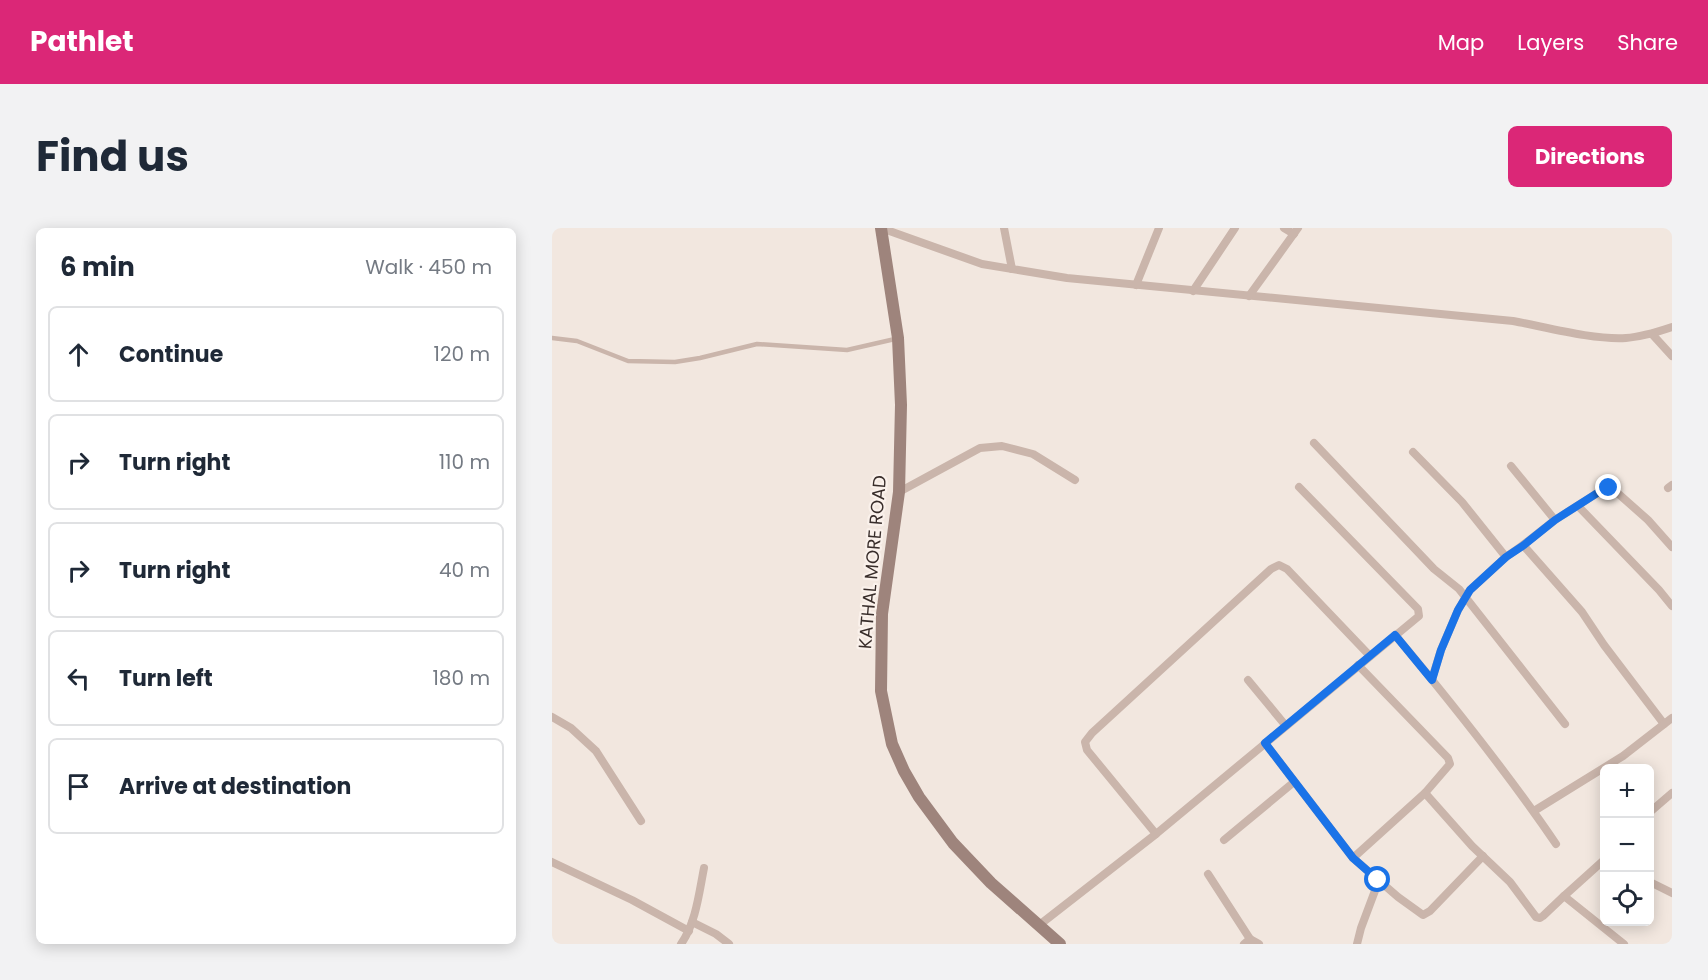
<!DOCTYPE html>
<meta charset="utf-8">
<style>
body{margin:0;font-family:Poppins,sans-serif;background:#f2f2f3;color:#1f2937}
.controls{position:absolute;right:18px;bottom:18px;display:grid;overflow:hidden;border-radius:9px;box-shadow:0 3px 15px #0003}
.controls button{width:54px;height:54px;display:grid;place-items:center;padding:0;border:0;border-bottom:2px solid #e0e1e3;background:#fff;color:#1f2937;font:30px sans-serif}
.stop{position:absolute;width:18px;height:18px;margin:-14px;border:4px solid #1a73e8;border-radius:50%;background:#fff}
.stop.end{background:#1a73e8;border-color:#fff;box-shadow:0 2px 6px #0008}
.list{margin:0;padding:0;list-style:none}
h2{display:flex;justify-content:space-between;align-items:center;height:78px;margin:0;padding:0 24px;font-size:26px}
h2 small{font-size:20px;font-weight:400;color:#747a83}
.list li{display:grid;grid-template-columns:39px 1fr auto;gap:18px;align-items:center;box-sizing:border-box;height:96px;margin:0 12px 12px;padding:0 12px;border:2px solid #e0e1e3;border-radius:9px}
.list b{display:block;font-size:22px;white-space:nowrap}
.list em{font-size:20px;font-style:normal;color:#747a83}
.icon{flex:none;width:33px;height:33px;fill:none;stroke:currentColor;stroke-width:2;stroke-linecap:round;stroke-linejoin:round}
.map{position:relative;flex:none;width:1120px;height:716px;overflow:hidden;border-radius:9px}
header{display:flex;align-items:center;gap:36px;box-sizing:border-box;height:84px;padding:0 30px;background:#db2777;color:#fff}
header strong{font-size:28px}
nav{display:flex;gap:33px;margin-inline-start:auto;font-size:21px}
.intro{display:flex;align-items:center;justify-content:space-between;box-sizing:border-box;height:144px;padding:0 36px}
h1{margin:0;font-size:42px}
.button{padding:15px 27px;border-radius:9px;background:#db2777;color:#fff;font-size:21px;font-weight:700}
main{display:flex;gap:36px;padding:0 36px}
aside{flex:1;background:#fff;border-radius:9px;box-shadow:0 3px 15px #0003}
.map>svg:first-child{display:block}
.lines{fill:none;stroke-linecap:round;stroke-linejoin:round}
.lane{stroke:#cab5ab;stroke-width:4.5}
.street{stroke:#cab5ab;stroke-width:8}
.secondary{stroke:#9e847c;stroke-width:12}
.route{stroke:#1a73e8;stroke-width:8}
.labels{text-anchor:middle;dominant-baseline:central;stroke-width:4.5;stroke-linejoin:round;paint-order:stroke}
.street-label{font-size:18px;fill:#382d2a;stroke:#faf1eb}
</style>
<header>
<strong>Pathlet</strong>
<nav><a>Map</a><a>Layers</a><a>Share</a></nav>
</header>
<div class="intro"><h1>Find us</h1><a class="button">Directions</a></div>
<main>
<aside>
<h2>6 min<small>Walk · 450 m</small></h2>
<ul class="list">
<li><svg class="icon" aria-label="ahead" viewBox="0 0 24 24"><path d="M12 20V5M6 11l6-6 6 6"/></svg><div><b>Continue</b></div><em>120 m</em></li>
<li><svg class="icon" aria-label="right" viewBox="0 0 24 24"><path d="M7 20v-9h11M14 6l5 5-5 5"/></svg><div><b>Turn right</b></div><em>110 m</em></li>
<li><svg class="icon" aria-label="right" viewBox="0 0 24 24"><path d="M7 20v-9h11M14 6l5 5-5 5"/></svg><div><b>Turn right</b></div><em>40 m</em></li>
<li><svg class="icon" aria-label="left" viewBox="0 0 24 24"><path d="M17 20v-9H6M10 6l-5 5 5 5"/></svg><div><b>Turn left</b></div><em>180 m</em></li>
<li><svg class="icon" aria-label="arrive" viewBox="0 0 24 24"><path d="M6 21V4h12l-3 4 3 4H6"/></svg><div><b>Arrive at destination</b></div></li>
</ul>
</aside>
<div class="map">
<svg width="1120" height="716" viewBox="0 0 1120 716">
<rect width="100%" height="100%" fill="#f2e7df"/>
<g class="lines">
<path class="lane" d="M 0,110 L 25,113 L 76,133 L 123,134 L 148,130 L 205,116 L 295,122 L 343,111"/>
<g class="street">
<path d="M 329,0 L 430,36 L 515,50 L 961,93 C 994,99 1041,112 1074,110 C 1090,109 1105,104 1120,99"/>
<path d="M 452,0 L 460,41"/>
<path d="M 732,0 L 742,6"/>
<path d="M 584,57 L 607,0"/>
<path d="M 641,63 L 683,0"/>
<path d="M 697,68 L 746,0"/>
<path d="M 1100,106 L 1120,128"/>
<path d="M 762,215 L 882,341 L 907,361 L 1013,496"/>
<path d="M 861,224 L 910,274 L 954,329"/>
<path d="M 959,238 L 1003,292"/>
<path d="M 1116,260 L 1120,257"/>
<path d="M 347,264 L 428,220 L 450,218 L 481,226 L 523,252"/>
<path d="M 1026,278 L 1107,362 L 1120,378"/>
<path d="M 971,317 L 1030,384 L 1052,417 L 1112,496"/>
<path d="M 843,407 C 899,474 955,544 1004,616"/>
<path d="M 806,437 L 896,530 L 898,536 L 873,565"/>
<path d="M 880,451 L 889,422 L 906,382 L 918,362 L 954,329 L 971,317 L 1003,292 L 1050,262 L 1061,261 L 1096,292 L 1120,319"/>
<path d="M 696,452 L 734,498"/>
<path d="M 0,489 L 19,500 L 44,523 L 89,593"/>
<path d="M 713,515 L 801,630 L 873,565 L 920,618 L 958,654 L 984,689 L 988,690 L 991,688 L 1012,668"/>
<path d="M 982,583 L 1071,528 L 1120,490"/>
<path d="M 1098,584 L 1120,565"/>
<path d="M 604,606 L 535,522 L 533,514 L 540,505 L 719,341 L 727,337 L 735,341 L 818,428"/>
<path d="M 672,612 L 742,554"/>
<path d="M 801,630 L 846,669 L 871,687 L 878,683 L 931,628"/>
<path d="M 1052,632 L 1012,668 L 1072,716"/>
<path d="M 0,634 L 80,672 L 137,703"/>
<path d="M 656,646 L 698,711"/>
<path d="M 1098,654 L 1120,665"/>
<path d="M 140,694 L 164,706 L 177,716"/>
<path d="M 486,698 L 604,606 L 867,388 L 866,381 L 747,259"/>
<path d="M 129,716 C 144,695 147,665 152,640"/>
<path d="M 692,716 L 698,711 L 707,716"/>
<path d="M 805,716 L 809,700 L 827,652"/>
</g>
<path class="secondary" d="M 329,0 L 346,110 L 349,177 L 347,264 L 330,386 L 329,463 L 340,516 L 352,543 L 367,569 L 401,615 L 439,655 L 508,716"/>
</g>
<g class="lines">
<path class="route" d="M 826,652 L 801,630 L 713,515 L 843,407 L 880,452 L 889,422 L 906,382 L 918,362 L 954,329 L 972,317 L 1003,292 L 1050,262 L 1057,260"/>
</g>
<g class="labels">
<g class="street-label">
<text transform="translate(320 334) rotate(-85)">KATHAL MORE ROAD</text>
</g>
</g>
</svg>
<div class="controls">
<button>+</button>
<button>−</button>
<button><svg class="icon" aria-label="locate" viewBox="0 0 24 24"><circle cx="12" cy="12" r="6"/><path d="M12 2v4M12 18v4M2 12h4M18 12h4"/></svg></button>
</div>
<div class="stop" style="left:826px;top:652px"></div>
<div class="stop end" style="left:1057px;top:260px"></div>
</div>
</main>
